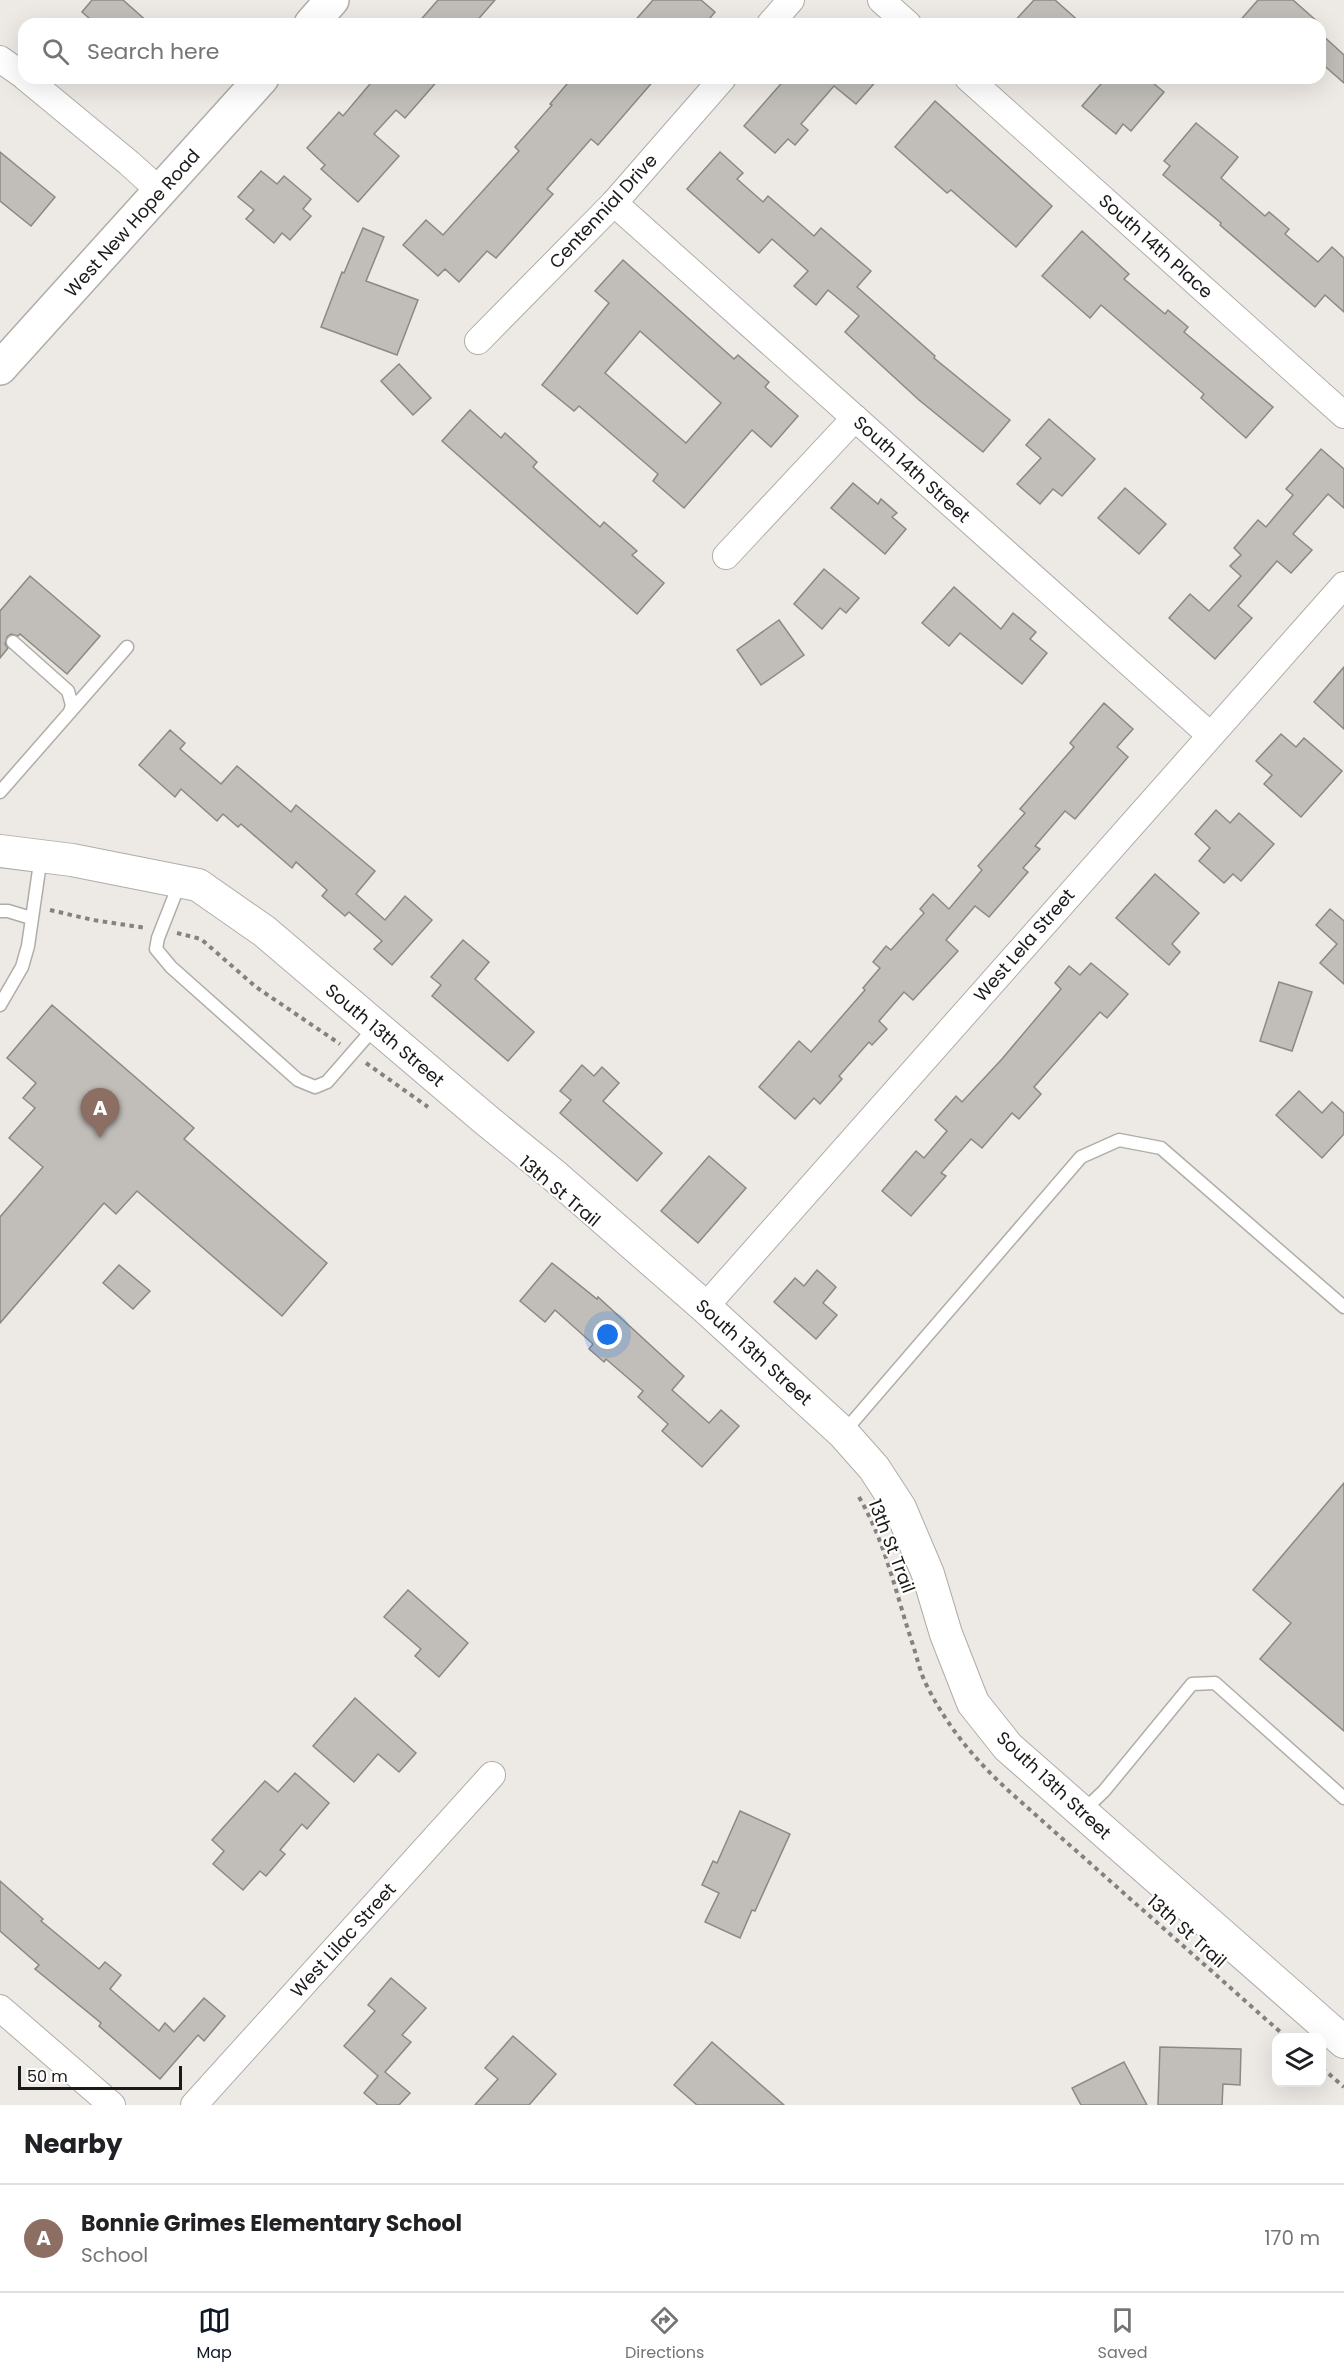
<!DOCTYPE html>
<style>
body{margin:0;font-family:Poppins,sans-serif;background:#f6f6f6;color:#202124}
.controls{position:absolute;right:18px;bottom:18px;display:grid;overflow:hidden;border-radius:12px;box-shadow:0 6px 24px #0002}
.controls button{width:54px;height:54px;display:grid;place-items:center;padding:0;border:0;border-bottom:2px solid #e0e0e0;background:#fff;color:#202124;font:30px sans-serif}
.scale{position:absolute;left:18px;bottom:15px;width:164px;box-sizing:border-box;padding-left:6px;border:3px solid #1b1a18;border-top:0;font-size:16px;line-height:21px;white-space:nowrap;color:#1b1a18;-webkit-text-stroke:4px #fff;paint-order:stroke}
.you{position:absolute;left:608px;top:1335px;width:21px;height:21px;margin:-15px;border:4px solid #fff;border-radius:50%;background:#1a73e8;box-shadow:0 0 0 9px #1a73e833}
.badge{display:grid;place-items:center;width:39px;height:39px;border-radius:50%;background:#111827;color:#fff;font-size:20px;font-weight:700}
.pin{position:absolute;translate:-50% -50px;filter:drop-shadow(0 2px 3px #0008)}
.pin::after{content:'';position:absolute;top:32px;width:21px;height:18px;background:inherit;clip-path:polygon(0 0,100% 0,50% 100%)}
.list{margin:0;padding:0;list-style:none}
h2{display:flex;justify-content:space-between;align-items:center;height:78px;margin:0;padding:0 24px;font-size:26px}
h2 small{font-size:20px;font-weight:400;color:#757577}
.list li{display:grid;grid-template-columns:39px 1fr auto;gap:18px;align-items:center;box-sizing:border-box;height:108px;padding:0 24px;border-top:2px solid #e0e0e0}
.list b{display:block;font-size:22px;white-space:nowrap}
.list p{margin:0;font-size:20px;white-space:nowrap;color:#757577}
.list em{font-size:20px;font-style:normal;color:#757577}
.icon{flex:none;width:33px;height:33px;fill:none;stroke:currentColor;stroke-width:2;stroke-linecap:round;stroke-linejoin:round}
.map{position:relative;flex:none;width:1344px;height:2105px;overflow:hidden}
.search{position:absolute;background:#fff;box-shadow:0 6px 24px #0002;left:18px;right:18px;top:18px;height:66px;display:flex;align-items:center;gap:15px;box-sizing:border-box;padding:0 21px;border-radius:18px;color:#757577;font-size:22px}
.sheet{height:186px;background:#fff}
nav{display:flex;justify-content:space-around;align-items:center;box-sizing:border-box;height:84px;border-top:2px solid #e0e0e0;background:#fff;font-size:16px;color:#757577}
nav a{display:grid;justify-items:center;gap:3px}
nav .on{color:#111827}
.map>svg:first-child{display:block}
.building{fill:#c1beb9;stroke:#8c8985;stroke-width:1.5;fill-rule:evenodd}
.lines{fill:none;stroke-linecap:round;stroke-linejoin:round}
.service-casing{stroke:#b0ada9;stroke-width:15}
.minor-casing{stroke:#b0ada9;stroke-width:28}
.tertiary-casing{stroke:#b0ada9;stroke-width:34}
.secondary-casing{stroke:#b0ada9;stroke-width:36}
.path{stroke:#84817e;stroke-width:4;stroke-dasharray:4.5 4.5;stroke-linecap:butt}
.service{stroke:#fff;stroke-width:12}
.minor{stroke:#fff;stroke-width:26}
.tertiary{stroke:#fff;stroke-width:32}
.secondary{stroke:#fff;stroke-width:33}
.labels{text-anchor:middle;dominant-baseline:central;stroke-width:4.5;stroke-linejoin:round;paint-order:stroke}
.street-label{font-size:18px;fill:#1b1a18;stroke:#fff}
</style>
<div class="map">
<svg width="1344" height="2105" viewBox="0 0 1344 2105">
<rect width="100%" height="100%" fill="#ede9e5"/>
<g class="building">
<path d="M 92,0 L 123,0 L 150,24 L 96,24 L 82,12 Z"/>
<path d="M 438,0 L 495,0 L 474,24 L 417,24 Z"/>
<path d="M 653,0 L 701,0 L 715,12 L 705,24 L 632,24 Z"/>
<path d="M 1034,0 L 1055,0 L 1082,24 L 1012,24 Z"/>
<path d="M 1258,0 L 1293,0 L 1320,24 L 1237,24 Z"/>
<path d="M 1320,33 L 1344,55 L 1344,83 L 1320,62 Z"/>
<path d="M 375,78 L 440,78 L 405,118 L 396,110 L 374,134 L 399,156 L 358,202 L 321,169 L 325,165 L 307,148 L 339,112 L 343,116 Z"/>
<path d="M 572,78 L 656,78 L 598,145 L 591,139 L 547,189 L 553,194 L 496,258 L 487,251 L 459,282 L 445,269 L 438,276 L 403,245 L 426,220 L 443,235 L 519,151 L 515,147 L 552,105 L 550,104 Z"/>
<path d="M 786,78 L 879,78 L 856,104 L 834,86 L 801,124 L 808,130 L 795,145 L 788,139 L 775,153 L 744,126 Z"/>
<path d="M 1106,78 L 1147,78 L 1164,92 L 1131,131 L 1123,124 L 1116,134 L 1082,106 Z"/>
<path d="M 935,101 L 1052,206 L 1016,247 L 951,190 L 947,193 L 895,147 Z"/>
<path d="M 1196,123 L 1238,157 L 1221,178 L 1265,216 L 1269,212 L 1289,229 L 1285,234 L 1318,262 L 1332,247 L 1344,258 L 1344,312 L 1325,295 L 1315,307 L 1220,225 L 1221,223 L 1163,175 L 1170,166 L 1164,161 Z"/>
<path d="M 0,152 L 55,197 L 31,226 L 0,201 Z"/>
<path d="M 720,152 L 743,173 L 737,179 L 763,202 L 768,196 L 814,236 L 821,228 L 871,271 L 857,287 L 935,356 L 934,358 L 1010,420 L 983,452 L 919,400 L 845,332 L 859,316 L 828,290 L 816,305 L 794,286 L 808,271 L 772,239 L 759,253 L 687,189 Z"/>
<path d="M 261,171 L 277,184 L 284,176 L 311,199 L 303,209 L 311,216 L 290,240 L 282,233 L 274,243 L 246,219 L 254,210 L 238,197 Z"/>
<path d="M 363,228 L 384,237 L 366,281 L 418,300 L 397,355 L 321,327 L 342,272 L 344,273 Z"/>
<path d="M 1082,231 L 1129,274 L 1124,279 L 1165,314 L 1168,310 L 1188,327 L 1184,332 L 1273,407 L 1246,438 L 1201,398 L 1204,394 L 1101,305 L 1090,318 L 1042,276 Z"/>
<path d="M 623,260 L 734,359 L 738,355 L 769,382 L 765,387 L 798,416 L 771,447 L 752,430 L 684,508 L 653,481 L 658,474 L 579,406 L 574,411 L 542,385 L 609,303 L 595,291 ZM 640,331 L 721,403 L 686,443 L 605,373 Z"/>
<path d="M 399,364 L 431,398 L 413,415 L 381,381 Z"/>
<path d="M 470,410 L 501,438 L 505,433 L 537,462 L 533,467 L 600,527 L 604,522 L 637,551 L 632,555 L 664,583 L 637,614 L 442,441 Z"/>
<path d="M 1049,419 L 1095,459 L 1062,496 L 1053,489 L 1040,504 L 1017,484 L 1041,458 L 1026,445 Z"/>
<path d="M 1321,449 L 1344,469 L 1344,508 L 1328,494 L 1293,534 L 1312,550 L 1291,573 L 1277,561 L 1238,606 L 1252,618 L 1215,659 L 1169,618 L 1190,594 L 1209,611 L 1241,576 L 1230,566 L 1241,555 L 1234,548 L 1258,520 L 1266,527 L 1293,495 L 1286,489 Z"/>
<path d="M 853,483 L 878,504 L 881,499 L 897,513 L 892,517 L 906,529 L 885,554 L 831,508 Z"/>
<path d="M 1125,488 L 1166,524 L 1139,554 L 1098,518 Z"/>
<path d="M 824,569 L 859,598 L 846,613 L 840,608 L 822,629 L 794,604 Z"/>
<path d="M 30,576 L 100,636 L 67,674 L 20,634 L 18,636 L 11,634 L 7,637 L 5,644 L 8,648 L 0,658 L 0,611 Z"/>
<path d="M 954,587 L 1001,629 L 1013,613 L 1036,632 L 1030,639 L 1047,653 L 1022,684 L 960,633 L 949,646 L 922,623 Z"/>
<path d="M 779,620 L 804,655 L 761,685 L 737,650 Z"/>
<path d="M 1344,667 L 1344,729 L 1314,702 Z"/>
<path d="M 1104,703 L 1133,729 L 1117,747 L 1128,757 L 1075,819 L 1065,811 L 1035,846 L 1040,849 L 1023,868 L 1028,872 L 989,917 L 975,906 L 946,940 L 958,951 L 913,1000 L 904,992 L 879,1021 L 887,1029 L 872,1045 L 869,1042 L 839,1076 L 842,1079 L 820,1104 L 814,1098 L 795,1119 L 759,1087 L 799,1041 L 811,1052 L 865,990 L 863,988 L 880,968 L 873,962 L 886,946 L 891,950 L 924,913 L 920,909 L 933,894 L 949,909 L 982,870 L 978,866 L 1025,813 L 1020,809 L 1074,747 L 1070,743 Z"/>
<path d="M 170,730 L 185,743 L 180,749 L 221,784 L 237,766 L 291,812 L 296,805 L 375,871 L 356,894 L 385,920 L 405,896 L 432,920 L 392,965 L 374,949 L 382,941 L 349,912 L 345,916 L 322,896 L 327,890 L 296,862 L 292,868 L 241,824 L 238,827 L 223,814 L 217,821 L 181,789 L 175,797 L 139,765 Z"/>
<path d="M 1281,734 L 1296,747 L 1304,738 L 1342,771 L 1301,817 L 1264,784 L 1272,775 L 1256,761 Z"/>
<path d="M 1216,810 L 1230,823 L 1239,813 L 1274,844 L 1241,881 L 1233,874 L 1224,883 L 1199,861 L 1210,848 L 1195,834 Z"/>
<path d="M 1155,874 L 1199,913 L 1172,944 L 1180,952 L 1169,965 L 1116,918 Z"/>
<path d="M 1330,909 L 1344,921 L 1344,984 L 1320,963 L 1337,944 L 1316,925 Z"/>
<path d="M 463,940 L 489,962 L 475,979 L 534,1032 L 508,1061 L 432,996 L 441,985 L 431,977 Z"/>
<path d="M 1091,963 L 1128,994 L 1107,1018 L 1100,1012 L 1034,1087 L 1041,1094 L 1019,1119 L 1012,1113 L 982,1148 L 971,1139 L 941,1173 L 946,1176 L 911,1216 L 882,1191 L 916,1151 L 924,1158 L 947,1131 L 935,1120 L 956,1096 L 962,1102 L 1002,1059 L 1061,989 L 1055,983 L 1069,966 L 1080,975 Z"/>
<path d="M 1279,982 L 1312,992 L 1292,1051 L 1260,1041 Z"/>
<path d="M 52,1005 L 194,1128 L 184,1139 L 327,1263 L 282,1316 L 137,1191 L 116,1214 L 104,1203 L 0,1323 L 0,1217 L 43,1167 L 9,1138 L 35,1108 L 23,1098 L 36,1083 L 7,1058 Z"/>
<path d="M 582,1065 L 594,1076 L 602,1067 L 619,1083 L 603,1101 L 662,1153 L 637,1181 L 560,1113 L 571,1100 L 560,1091 Z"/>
<path d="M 1299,1091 L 1322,1113 L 1332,1102 L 1344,1113 L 1344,1134 L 1322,1158 L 1276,1115 Z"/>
<path d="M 709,1156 L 746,1188 L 698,1243 L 661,1211 Z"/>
<path d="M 552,1263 L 597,1299 L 598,1297 L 684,1376 L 672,1390 L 709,1423 L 721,1410 L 739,1426 L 702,1467 L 662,1431 L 668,1424 L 638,1397 L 643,1391 L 606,1359 L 604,1362 L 589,1349 L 593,1344 L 555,1310 L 545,1322 L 520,1301 Z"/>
<path d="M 119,1265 L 150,1291 L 133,1309 L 103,1283 Z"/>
<path d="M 817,1270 L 836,1287 L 823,1303 L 837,1315 L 816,1339 L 774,1302 L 795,1278 L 804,1286 Z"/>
<path d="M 1344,1483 L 1344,1731 L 1260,1659 L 1291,1623 L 1253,1590 Z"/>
<path d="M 408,1590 L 468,1643 L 439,1677 L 415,1656 L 421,1649 L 384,1617 Z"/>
<path d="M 355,1698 L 416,1753 L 399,1772 L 378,1754 L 354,1782 L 313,1746 Z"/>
<path d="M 295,1773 L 329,1803 L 307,1829 L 302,1824 L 280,1850 L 285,1854 L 266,1876 L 260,1871 L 243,1890 L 213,1864 L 224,1851 L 212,1840 L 265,1781 L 278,1792 Z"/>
<path d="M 740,1811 L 790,1834 L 755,1911 L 752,1910 L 740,1938 L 705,1922 L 719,1893 L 702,1885 L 713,1861 L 717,1863 Z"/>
<path d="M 0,1881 L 43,1919 L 41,1921 L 99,1969 L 105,1962 L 121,1975 L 110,1989 L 159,2031 L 165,2023 L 174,2032 L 204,1998 L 225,2016 L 204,2041 L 198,2035 L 160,2079 L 99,2026 L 101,2023 L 35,1969 L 39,1965 L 0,1931 Z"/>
<path d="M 391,1978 L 426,2008 L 402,2035 L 411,2042 L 385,2072 L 410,2093 L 399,2105 L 378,2105 L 364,2093 L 378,2076 L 344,2046 L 375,2011 L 368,2005 Z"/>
<path d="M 513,2036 L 556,2074 L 529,2105 L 475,2105 L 498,2079 L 485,2068 Z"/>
<path d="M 712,2042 L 784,2105 L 697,2105 L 674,2085 Z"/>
<path d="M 1160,2047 L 1241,2049 L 1240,2085 L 1223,2084 L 1222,2105 L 1158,2105 Z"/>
<path d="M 1124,2062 L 1147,2105 L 1081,2105 L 1072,2088 Z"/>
</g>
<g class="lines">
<defs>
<g id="service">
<path d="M 13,642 L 68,691 L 72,705 L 70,712"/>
<path d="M 0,792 L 127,647"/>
<path d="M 180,882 L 158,938 L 156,949 L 171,967 L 298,1080 L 315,1087 L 327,1082 L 375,1027"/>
<path d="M 0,911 L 8,911 L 31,918"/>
<path d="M 0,1005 L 22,967 L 28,946 L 41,856"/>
<path d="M 844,1432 L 1081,1157 L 1119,1140 L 1161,1148 L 1344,1307"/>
<path d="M 1082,1812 L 1104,1791 L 1192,1684 L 1215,1683 L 1344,1798"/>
</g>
<g id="minor">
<path d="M 881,0 L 908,24"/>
<path d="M 770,24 L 791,0"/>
<path d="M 0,59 L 24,76"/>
<path d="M 26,78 L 129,163 L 161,192"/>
<path d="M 968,78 L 1344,415"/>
<path d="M 614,203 L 1210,735"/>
<path d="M 478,341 L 614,203 L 723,78"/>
<path d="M 726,556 L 855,418"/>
<path d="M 705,1307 L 1344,585"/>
<path d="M 0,2008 L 112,2105"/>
<path d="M 194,2105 L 492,1775"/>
</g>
<path id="tertiary" d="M 0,851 L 72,860 L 198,885 L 264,931 L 485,1119 L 556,1177 L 705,1307 L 843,1433 L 874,1468 L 900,1508 L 928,1574 L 946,1634 L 973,1703 L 1008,1747 L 1344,2042"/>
<g id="secondary">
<path d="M 311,24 L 332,0"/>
<path d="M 0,368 L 262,78"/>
</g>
</defs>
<use href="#service" class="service-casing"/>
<use href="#minor" class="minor-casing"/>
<use href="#tertiary" class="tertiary-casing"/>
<use href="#secondary" class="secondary-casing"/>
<g class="path">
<path d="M 50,910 L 93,920 L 146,928"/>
<path d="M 177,933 L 201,939 L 256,987 L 340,1044"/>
<path d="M 366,1063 L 428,1107"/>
<path d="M 859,1497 C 885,1541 896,1594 912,1642 C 917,1657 920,1673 927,1686 C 948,1728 976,1761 1011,1793 L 1287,2038"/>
<path d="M 1322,2068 L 1344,2087"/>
</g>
<use href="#service" class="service"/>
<use href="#minor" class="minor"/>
<use href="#tertiary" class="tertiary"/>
<use href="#secondary" class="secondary"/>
</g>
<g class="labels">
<g class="street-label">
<text transform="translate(603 211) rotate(-47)">Centennial Drive</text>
<text transform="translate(132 223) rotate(-48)">West New Hope Road</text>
<text transform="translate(1156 246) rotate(42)">South 14th Place</text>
<text transform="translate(912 469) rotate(42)">South 14th Street</text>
<text transform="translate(1024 945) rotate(-49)">West Lela Street</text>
<text transform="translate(385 1035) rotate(40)">South 13th Street</text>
<text transform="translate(560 1191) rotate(40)">13th St Trail</text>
<text transform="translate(754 1352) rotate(42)">South 13th Street</text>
<text transform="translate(892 1546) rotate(69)">13th St Trail</text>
<text transform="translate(1054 1785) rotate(43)">South 13th Street</text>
<text transform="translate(1187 1931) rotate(42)">13th St Trail</text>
<text transform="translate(343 1940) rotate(-48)">West Lilac Street</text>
</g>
</g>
</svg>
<div class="controls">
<button><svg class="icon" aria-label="layers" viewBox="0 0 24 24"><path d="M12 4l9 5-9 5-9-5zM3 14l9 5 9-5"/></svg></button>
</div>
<div class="scale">50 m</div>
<div class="you"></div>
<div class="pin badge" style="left:100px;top:1138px;background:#8d6e63">A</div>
<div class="search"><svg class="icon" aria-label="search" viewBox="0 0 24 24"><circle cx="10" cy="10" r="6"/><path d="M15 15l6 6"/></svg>Search here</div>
</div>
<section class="sheet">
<h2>Nearby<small></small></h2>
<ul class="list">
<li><span class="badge" style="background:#8d6e63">A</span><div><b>Bonnie Grimes Elementary School</b><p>School</p></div><em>170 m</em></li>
</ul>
</section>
<nav>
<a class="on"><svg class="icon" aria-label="map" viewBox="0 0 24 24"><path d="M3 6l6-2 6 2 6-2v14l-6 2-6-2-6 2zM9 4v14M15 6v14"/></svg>Map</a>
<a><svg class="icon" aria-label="directions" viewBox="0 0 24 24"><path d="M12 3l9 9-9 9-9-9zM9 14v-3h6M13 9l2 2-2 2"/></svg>Directions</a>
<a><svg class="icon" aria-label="saved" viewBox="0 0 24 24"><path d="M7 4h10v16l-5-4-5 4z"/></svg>Saved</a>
</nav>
